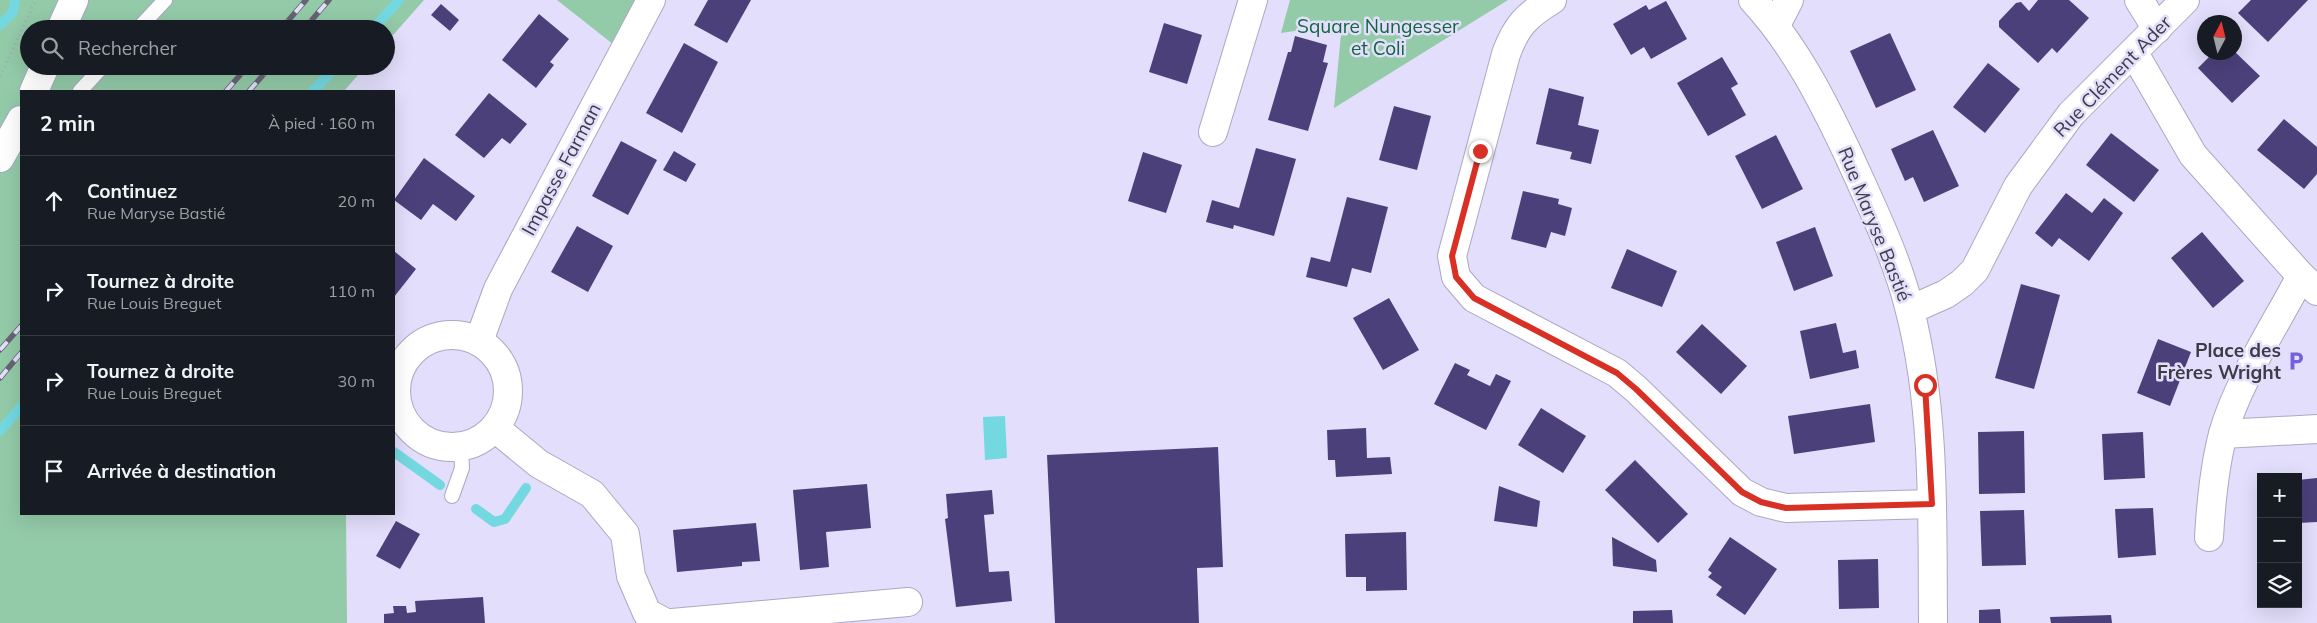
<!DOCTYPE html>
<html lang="fr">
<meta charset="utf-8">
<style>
body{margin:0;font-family:Mulish,sans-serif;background:#242831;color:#f1f3f6}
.controls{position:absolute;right:15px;bottom:15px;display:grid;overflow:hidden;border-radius:0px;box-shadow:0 5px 20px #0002}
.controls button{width:45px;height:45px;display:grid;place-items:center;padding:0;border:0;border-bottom:1px solid #363941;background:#171b24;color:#f1f3f6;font:25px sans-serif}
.compass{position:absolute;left:2197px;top:15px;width:45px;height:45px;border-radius:50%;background:#171b24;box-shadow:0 5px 20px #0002;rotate:7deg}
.stop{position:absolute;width:15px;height:15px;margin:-11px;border:4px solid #d93025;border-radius:50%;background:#fff}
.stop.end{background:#d93025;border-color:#fff;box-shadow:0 1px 5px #0008}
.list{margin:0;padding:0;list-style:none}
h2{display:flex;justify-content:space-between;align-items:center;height:65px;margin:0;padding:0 20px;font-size:21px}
h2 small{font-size:16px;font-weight:400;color:#9ea1a6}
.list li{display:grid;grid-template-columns:32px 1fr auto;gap:15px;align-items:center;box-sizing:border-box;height:90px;padding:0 20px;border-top:1px solid #363941}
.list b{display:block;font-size:19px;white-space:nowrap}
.list p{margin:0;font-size:16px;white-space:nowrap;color:#9ea1a6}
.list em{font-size:16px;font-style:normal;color:#9ea1a6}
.icon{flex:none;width:28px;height:28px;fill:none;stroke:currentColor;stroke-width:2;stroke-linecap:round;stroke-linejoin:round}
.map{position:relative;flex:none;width:2317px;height:623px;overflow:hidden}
.search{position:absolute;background:#171b24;box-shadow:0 5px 20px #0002;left:20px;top:20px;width:375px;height:55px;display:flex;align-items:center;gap:12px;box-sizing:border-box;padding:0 18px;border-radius:28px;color:#9ea1a6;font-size:19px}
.panel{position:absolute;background:#171b24;box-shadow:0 5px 20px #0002;left:20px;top:90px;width:375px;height:425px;border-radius:0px}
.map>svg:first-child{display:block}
.green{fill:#93caa8}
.water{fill:#74d8e1}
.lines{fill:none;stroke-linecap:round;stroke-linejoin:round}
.stream{stroke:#74d8e1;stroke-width:10}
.building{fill:#4b407a}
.lane-casing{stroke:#aba8c3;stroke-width:16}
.street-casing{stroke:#aba8c3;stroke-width:30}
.secondary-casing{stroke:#aba8c3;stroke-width:30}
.path{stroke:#a7a3ba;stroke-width:3;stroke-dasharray:1 4;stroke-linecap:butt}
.lane{stroke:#fff;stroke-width:14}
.street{stroke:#fff;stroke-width:28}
.secondary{stroke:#fff;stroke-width:28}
.rail-casing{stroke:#666373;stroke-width:5.5}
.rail{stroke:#e2defb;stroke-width:4;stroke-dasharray:11;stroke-linecap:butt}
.route{stroke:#d93025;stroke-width:6}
.labels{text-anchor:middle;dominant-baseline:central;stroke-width:5;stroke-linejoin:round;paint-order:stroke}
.park-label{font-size:19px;fill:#12663f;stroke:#e2defb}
.street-label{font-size:19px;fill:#3d3b46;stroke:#e2defb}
.poi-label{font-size:19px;font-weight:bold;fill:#3d3b46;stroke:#e2defb;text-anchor:end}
</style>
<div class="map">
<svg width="2317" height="623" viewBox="0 0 2317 623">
<rect width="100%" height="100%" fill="#e2defb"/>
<g class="green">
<path d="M 0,0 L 424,0 L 386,43 L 386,29 L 29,29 L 29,66 L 366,66 L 344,91 L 21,91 L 21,514 L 346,514 L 347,623 L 0,623 Z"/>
<path d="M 557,0 L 651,0 L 623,52 Z"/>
<path d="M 1290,0 L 1508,0 L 1334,108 L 1342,24 L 1281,33 Z"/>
</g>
<path class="water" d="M 1005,416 L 1007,458 L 985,460 L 983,417 Z"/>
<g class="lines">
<g class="stream">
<path d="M 0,25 L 13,12 L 15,0"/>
<path d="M 373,29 L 399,0"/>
<path d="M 313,91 L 337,66"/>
<path d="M 0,431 L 21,407"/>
<path d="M 394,452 L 440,485"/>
<path d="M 476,509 L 494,522 L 505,519 L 526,488"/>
</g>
</g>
<g class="building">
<path d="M 708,0 L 751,0 L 727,43 L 694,25 Z"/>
<path d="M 2038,0 L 2069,0 L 2089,18 L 2057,53 L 2052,48 L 2038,63 L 1999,27 L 1999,21 L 2016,3 L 2021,2 L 2029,11 Z"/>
<path d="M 2251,0 L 2308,0 L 2268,42 L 2238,13 Z"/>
<path d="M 1666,1 L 1687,39 L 1651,59 L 1644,47 L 1631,55 L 1613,24 L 1646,5 L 1649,10 Z"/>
<path d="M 441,4 L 459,20 L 450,31 L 431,15 Z"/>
<path d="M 539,14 L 569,39 L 550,62 L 554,65 L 536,88 L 502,60 Z"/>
<path d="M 1164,23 L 1202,35 L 1187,84 L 1149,72 Z"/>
<path d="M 1890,33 L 1916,90 L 1876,108 L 1850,51 Z"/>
<path d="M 1295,36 L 1327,45 L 1323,62 L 1328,63 L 1308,131 L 1268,120 L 1288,52 L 1291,52 Z"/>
<path d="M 684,43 L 718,62 L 682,133 L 646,113 Z"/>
<path d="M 2234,51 L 2260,76 L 2232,103 L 2198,68 L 2214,52 L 2234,52 Z"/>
<path d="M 1722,57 L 1738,84 L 1731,88 L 1746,115 L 1708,136 L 1677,83 Z"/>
<path d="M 1988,63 L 2020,89 L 1985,133 L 1953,107 Z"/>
<path d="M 1549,88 L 1584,97 L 1578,125 L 1599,130 L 1591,164 L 1570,159 L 1572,152 L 1536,144 Z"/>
<path d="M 489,93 L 527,124 L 510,144 L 502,138 L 484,158 L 455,135 Z"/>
<path d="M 1394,106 L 1431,116 L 1417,170 L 1379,160 Z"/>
<path d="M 2284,119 L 2317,147 L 2317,174 L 2304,189 L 2257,150 Z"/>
<path d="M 1933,130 L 1959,186 L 1924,202 L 1913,177 L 1905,181 L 1891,149 Z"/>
<path d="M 2111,133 L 2159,170 L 2134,202 L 2086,165 Z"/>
<path d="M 1776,135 L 1803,189 L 1762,209 L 1735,156 Z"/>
<path d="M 621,141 L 657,160 L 628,215 L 592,196 Z"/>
<path d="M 1256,148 L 1296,159 L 1274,236 L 1234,225 L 1233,229 L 1206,222 L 1212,200 L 1239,208 Z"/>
<path d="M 674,151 L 696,164 L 686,182 L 663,170 Z"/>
<path d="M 1143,152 L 1182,165 L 1166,213 L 1128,201 Z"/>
<path d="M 424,158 L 475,196 L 456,221 L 433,204 L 421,220 L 394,200 Z"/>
<path d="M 1523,191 L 1559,199 L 1558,204 L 1572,208 L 1565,236 L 1551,232 L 1546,248 L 1511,239 Z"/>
<path d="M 2066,193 L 2092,213 L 2104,198 L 2123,213 L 2089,261 L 2059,238 L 2052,247 L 2035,233 Z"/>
<path d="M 1347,197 L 1388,207 L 1371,273 L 1352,268 L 1347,287 L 1306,277 L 1311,257 L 1330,262 Z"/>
<path d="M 577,226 L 613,246 L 588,292 L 551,272 Z"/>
<path d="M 1815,227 L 1833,276 L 1794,291 L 1776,242 Z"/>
<path d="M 2202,232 L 2244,281 L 2213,308 L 2171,258 Z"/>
<path d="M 1627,249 L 1677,271 L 1662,307 L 1611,288 Z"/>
<path d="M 394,251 L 416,269 L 394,297 Z"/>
<path d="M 2021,284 L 2060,295 L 2034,389 L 1995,378 Z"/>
<path d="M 1389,298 L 1419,350 L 1383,370 L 1353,318 Z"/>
<path d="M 1836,323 L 1843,353 L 1856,350 L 1859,368 L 1810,379 L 1800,331 Z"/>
<path d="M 1702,324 L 1747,366 L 1721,394 L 1676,352 Z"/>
<path d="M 2158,339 L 2191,352 L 2170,406 L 2137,393 Z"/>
<path d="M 1455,363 L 1470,370 L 1467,375 L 1490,386 L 1496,374 L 1511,381 L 1486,430 L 1434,404 Z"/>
<path d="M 1870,404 L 1875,442 L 1794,454 L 1788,416 Z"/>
<path d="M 1541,408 L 1586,436 L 1563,473 L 1518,445 Z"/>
<path d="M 1366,428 L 1367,458 L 1390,457 L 1392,474 L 1336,477 L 1335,460 L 1328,460 L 1327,430 Z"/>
<path d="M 2024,431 L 2025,493 L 1979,494 L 1978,432 Z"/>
<path d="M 2143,432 L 2145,478 L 2104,480 L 2102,434 Z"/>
<path d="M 1218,447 L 1223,567 L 1197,568 L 1199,623 L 1055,623 L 1047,455 Z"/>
<path d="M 1635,460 L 1688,514 L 1658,543 L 1605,490 Z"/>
<path d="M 2317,478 L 2317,522 L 2298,523 L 2298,480 Z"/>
<path d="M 867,484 L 871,528 L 826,532 L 829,567 L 800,570 L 793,490 Z"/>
<path d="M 1499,486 L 1540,501 L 1537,527 L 1494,521 Z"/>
<path d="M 992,490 L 994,514 L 984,515 L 989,572 L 1009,571 L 1012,601 L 956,607 L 945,519 L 948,518 L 946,494 Z"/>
<path d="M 2153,508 L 2156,555 L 2118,558 L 2115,509 Z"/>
<path d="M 2024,510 L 2026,565 L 1982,566 L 1980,511 Z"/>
<path d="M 396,521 L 420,534 L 400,569 L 376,556 Z"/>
<path d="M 756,523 L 760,561 L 742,562 L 742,566 L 677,572 L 673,530 Z"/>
<path d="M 1406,532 L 1407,590 L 1366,591 L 1366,577 L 1346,577 L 1345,534 Z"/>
<path d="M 1612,537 L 1656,560 L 1657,572 L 1613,566 Z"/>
<path d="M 1730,537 L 1777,569 L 1745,615 L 1716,595 L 1722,587 L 1708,577 L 1712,573 L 1708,570 Z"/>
<path d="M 1878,559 L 1879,608 L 1839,609 L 1838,560 Z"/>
<path d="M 483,597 L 485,623 L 384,623 L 384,614 L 394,613 L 393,606 L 406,606 L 407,613 L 416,612 L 415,601 Z"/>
<path d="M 2000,609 L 2001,623 L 1979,623 L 1979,610 Z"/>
<path d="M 1672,610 L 1673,623 L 1633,623 L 1633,611 Z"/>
<path d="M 2111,615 L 2112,623 L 2051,623 L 2050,617 Z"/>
</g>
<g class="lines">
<defs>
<g id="lane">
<path d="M 138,29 L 165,0"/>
<path d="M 80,91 L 103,66"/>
<path d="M 452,496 L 462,468 L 461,447"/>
</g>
<g id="street">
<path d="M 1552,0 C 1527,15 1516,26 1506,54 L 1452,256 L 1456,277 L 1474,298 L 1617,373 L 1636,389 L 1742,492 L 1761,502 L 1786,508 L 1932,504"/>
<path d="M 1753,0 C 1794,44 1822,99 1848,154 C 1871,205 1897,257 1910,311 C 1936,413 1932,519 1933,623"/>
<path d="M 2139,0 L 2157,29"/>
<path d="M 1776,25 L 1789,0"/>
<path d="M 2134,53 L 2193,155 L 2301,276 L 2317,291"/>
<path d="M 1213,132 L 1253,0"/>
<path d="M 1910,310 L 1946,294 L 1962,283 L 1975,270 L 2018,186 L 2071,114 L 2185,0"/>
<circle cx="452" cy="391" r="56"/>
<path d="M 479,341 L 498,289 L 651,0"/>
<path d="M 495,428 L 539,464 L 592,494 L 625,534 L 631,576 L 647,613 L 666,623"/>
<path d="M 2223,434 L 2317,429"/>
<path d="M 2209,537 C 2211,503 2214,468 2223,434 C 2237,383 2276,324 2301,276"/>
<path d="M 672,623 L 908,602"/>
</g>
<g id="secondary">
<path d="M 61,29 L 74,0"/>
<path d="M 34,91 L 45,66"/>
<path d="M 0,158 L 21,120"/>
</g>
</defs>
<use href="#lane" class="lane-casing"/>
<use href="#street" class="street-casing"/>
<use href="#secondary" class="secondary-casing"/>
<path class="path" d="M 0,76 L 36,0"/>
<use href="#lane" class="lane"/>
<use href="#street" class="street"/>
<use href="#secondary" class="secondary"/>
<defs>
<g id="rail">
<path d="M 281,29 L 306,0"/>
<path d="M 304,29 L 329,0"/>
<path d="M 226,91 L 248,66"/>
<path d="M 249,91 L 271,66"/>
<path d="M 0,350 L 21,326"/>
<path d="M 0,378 L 21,353"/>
</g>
</defs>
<use href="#rail" class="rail-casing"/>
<use href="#rail" class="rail"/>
</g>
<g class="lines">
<path class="route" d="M 1480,151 L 1452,256 L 1456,277 L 1474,298 L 1617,373 L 1636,389 L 1742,492 L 1761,502 L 1786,508 L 1932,504 L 1925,385"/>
</g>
<defs>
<symbol id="parking-bare" viewBox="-9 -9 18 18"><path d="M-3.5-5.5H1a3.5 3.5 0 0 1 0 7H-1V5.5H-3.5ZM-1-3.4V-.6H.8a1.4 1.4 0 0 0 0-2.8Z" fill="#7360da" stroke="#e2defb" stroke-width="2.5" paint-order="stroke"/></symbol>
</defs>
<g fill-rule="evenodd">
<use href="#parking-bare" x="2282" y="347" width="28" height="28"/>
</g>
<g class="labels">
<g class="park-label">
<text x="1378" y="26">Square Nungesser<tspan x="1378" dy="22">et Coli</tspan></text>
</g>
<g class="street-label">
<text transform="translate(2112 76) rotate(-46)">Rue Clément Ader</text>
<text transform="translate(561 169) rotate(-62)">Impasse Farman</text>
<text transform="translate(1875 224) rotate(68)">Rue Maryse Bastié</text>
</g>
<g class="poi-label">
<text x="2281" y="350">Place des<tspan x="2281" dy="22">Frères Wright</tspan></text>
</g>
</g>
</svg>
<div class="controls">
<button>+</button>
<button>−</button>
<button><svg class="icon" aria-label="layers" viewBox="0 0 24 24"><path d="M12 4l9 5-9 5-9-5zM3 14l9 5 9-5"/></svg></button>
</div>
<svg class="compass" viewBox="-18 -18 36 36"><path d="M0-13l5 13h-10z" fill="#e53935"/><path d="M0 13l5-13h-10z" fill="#9ea1a6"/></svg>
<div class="stop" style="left:1925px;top:385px"></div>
<div class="stop end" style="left:1480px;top:151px"></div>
<div class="search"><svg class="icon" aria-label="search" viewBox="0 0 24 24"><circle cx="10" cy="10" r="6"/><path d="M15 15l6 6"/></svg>Rechercher</div>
<section class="panel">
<h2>2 min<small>À pied · 160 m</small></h2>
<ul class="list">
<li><svg class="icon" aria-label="ahead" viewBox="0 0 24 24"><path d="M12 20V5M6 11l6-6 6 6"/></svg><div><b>Continuez</b><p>Rue Maryse Bastié</p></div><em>20 m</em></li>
<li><svg class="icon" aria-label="right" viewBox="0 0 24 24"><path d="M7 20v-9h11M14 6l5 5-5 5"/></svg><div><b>Tournez à droite</b><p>Rue Louis Breguet</p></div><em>110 m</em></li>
<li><svg class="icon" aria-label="right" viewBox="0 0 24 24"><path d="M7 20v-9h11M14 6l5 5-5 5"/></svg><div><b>Tournez à droite</b><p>Rue Louis Breguet</p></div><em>30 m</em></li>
<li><svg class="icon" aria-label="arrive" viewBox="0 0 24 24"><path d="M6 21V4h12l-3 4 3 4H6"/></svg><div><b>Arrivée à destination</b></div></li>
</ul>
</section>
</div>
